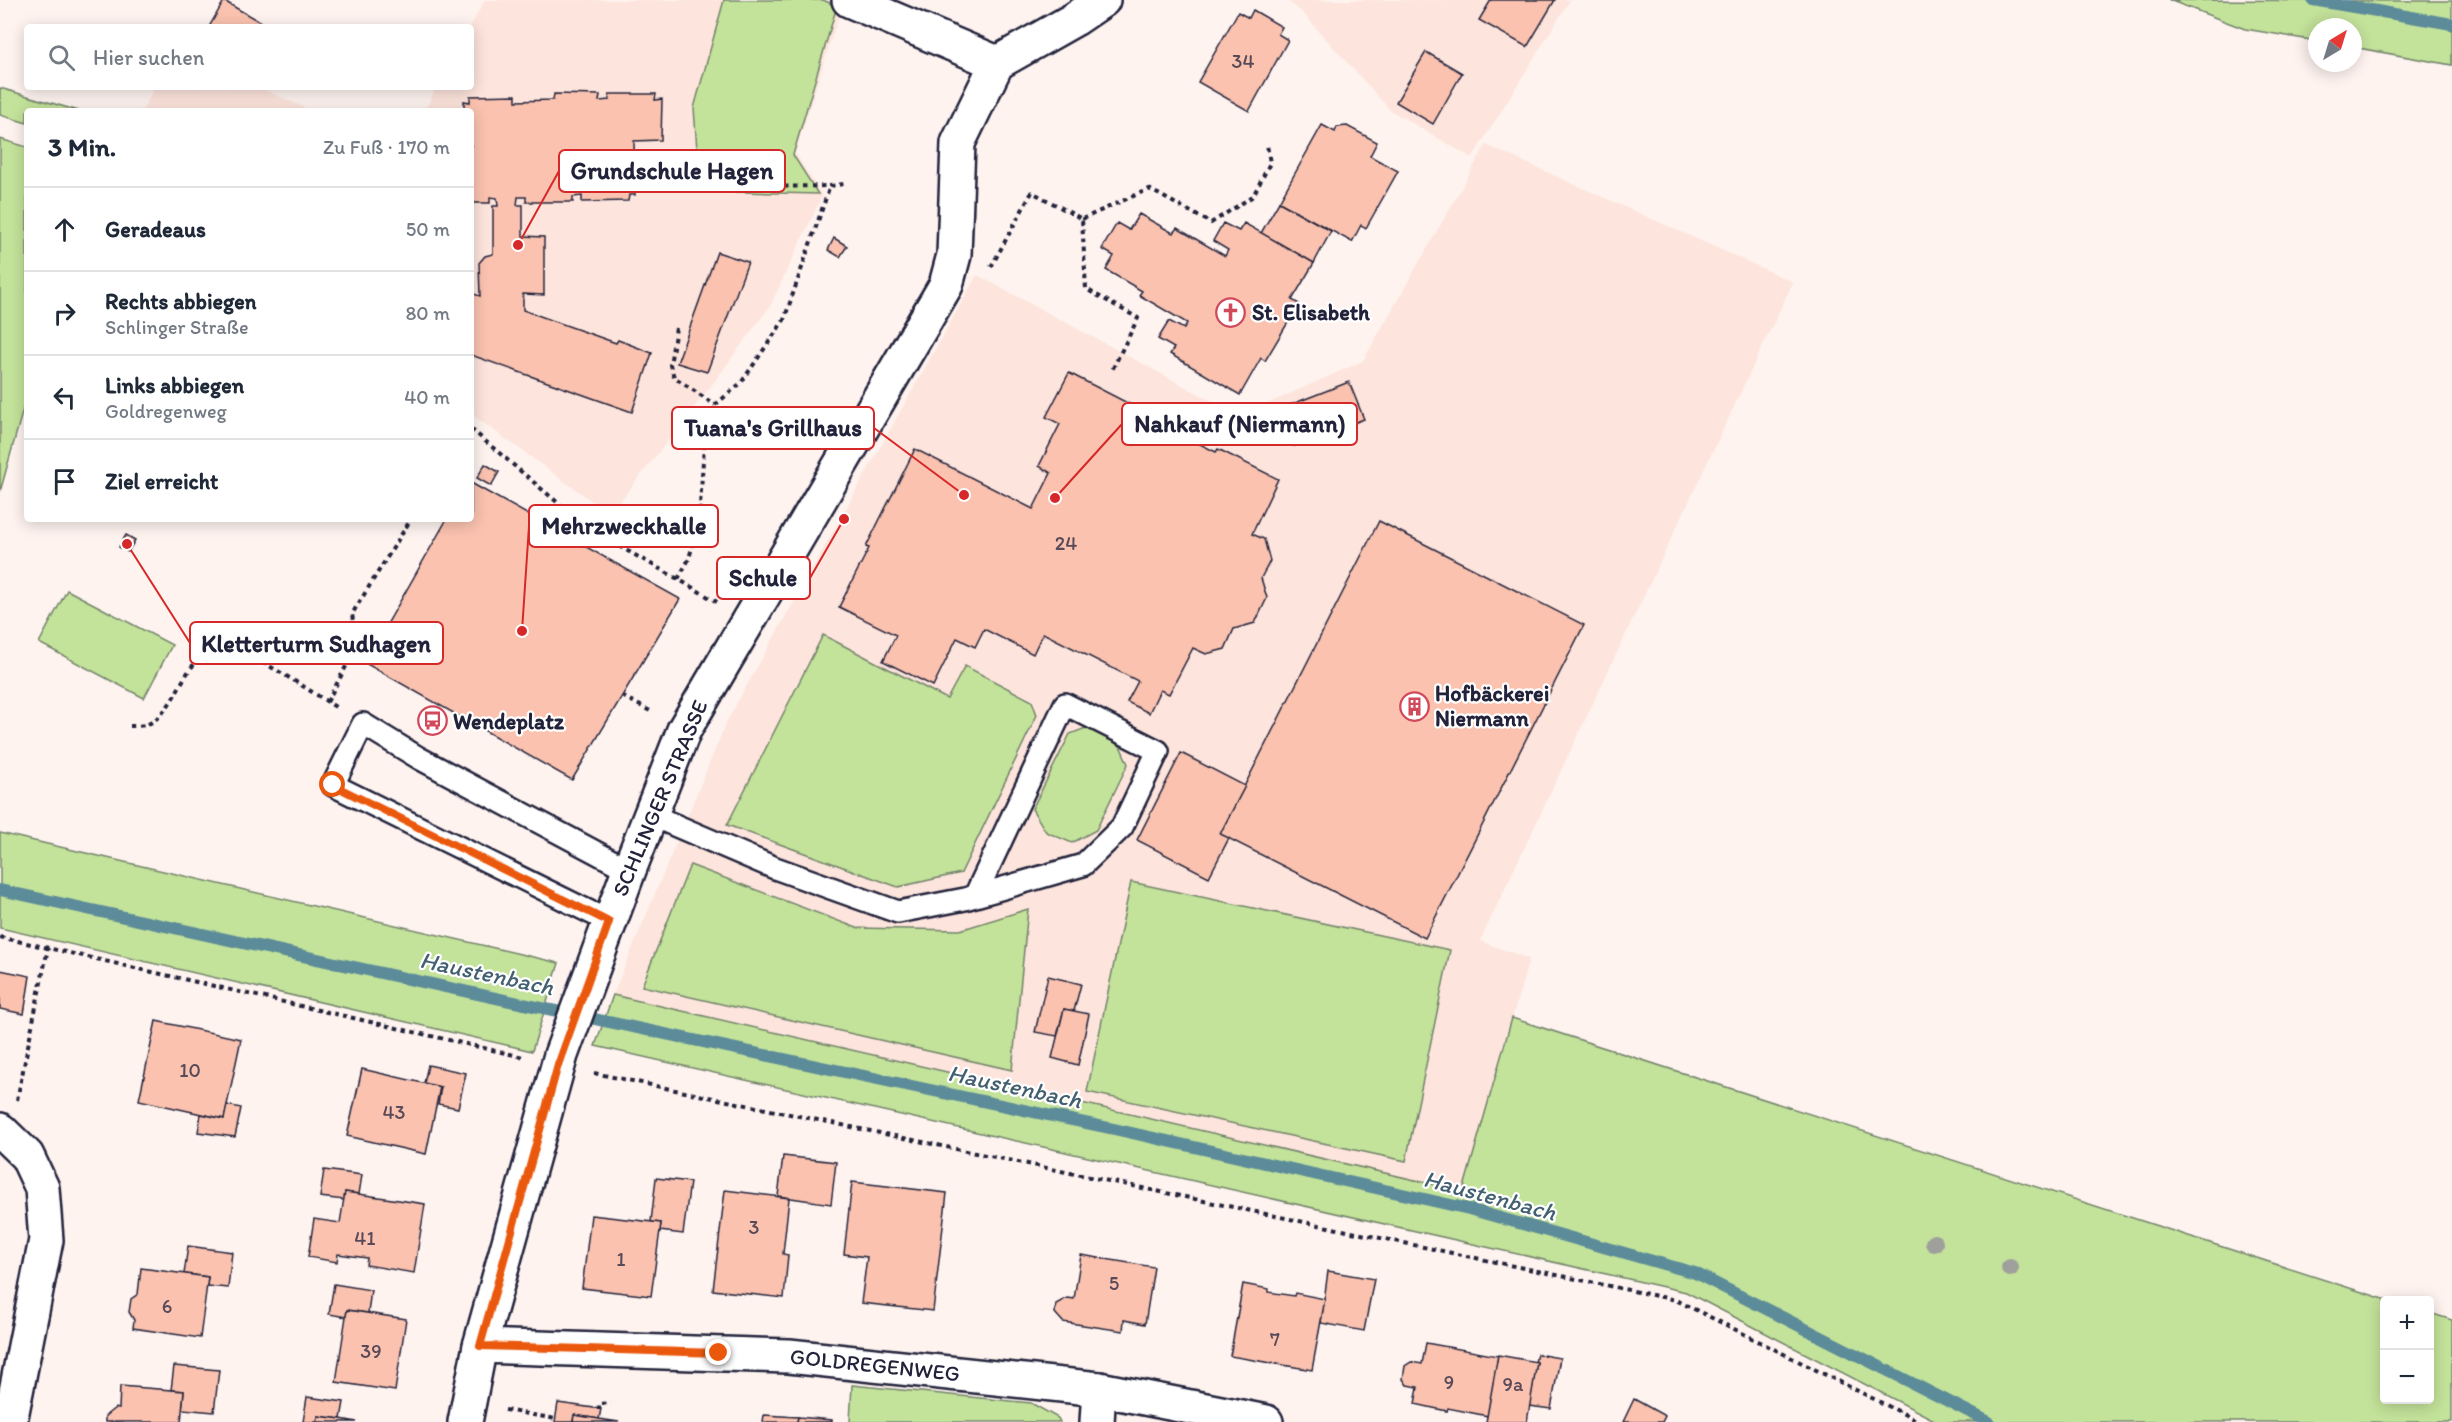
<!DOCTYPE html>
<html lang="de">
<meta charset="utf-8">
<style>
body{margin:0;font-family:Itim,sans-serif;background:#f2f2f3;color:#1f2937}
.controls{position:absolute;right:18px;bottom:18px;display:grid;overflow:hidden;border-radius:6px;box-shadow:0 3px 15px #0003}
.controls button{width:54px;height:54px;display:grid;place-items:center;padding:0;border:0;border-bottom:2px solid #e0e1e3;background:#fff;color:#1f2937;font:30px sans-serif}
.compass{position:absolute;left:2308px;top:18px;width:54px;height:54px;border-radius:50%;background:#fff;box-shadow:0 3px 15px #0003;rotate:38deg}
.stop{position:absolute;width:18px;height:18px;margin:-14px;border:4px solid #ea580c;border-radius:50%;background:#fff}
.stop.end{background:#ea580c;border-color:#fff;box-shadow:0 2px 6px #0008}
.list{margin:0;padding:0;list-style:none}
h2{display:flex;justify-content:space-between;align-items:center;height:78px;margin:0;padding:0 24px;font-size:26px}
h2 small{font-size:20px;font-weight:400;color:#747a83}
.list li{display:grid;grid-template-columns:39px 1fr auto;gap:18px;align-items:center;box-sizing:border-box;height:84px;padding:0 24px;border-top:2px solid #e0e1e3}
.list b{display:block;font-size:22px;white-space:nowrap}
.list p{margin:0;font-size:20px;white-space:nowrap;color:#747a83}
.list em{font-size:20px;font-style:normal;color:#747a83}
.icon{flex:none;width:33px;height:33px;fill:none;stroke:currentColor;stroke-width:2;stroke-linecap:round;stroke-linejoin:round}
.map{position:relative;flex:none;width:2452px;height:1422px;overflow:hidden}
.search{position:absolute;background:#fff;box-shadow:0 3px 15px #0003;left:24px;top:24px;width:450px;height:66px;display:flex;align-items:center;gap:15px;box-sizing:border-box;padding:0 21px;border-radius:6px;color:#747a83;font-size:22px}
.panel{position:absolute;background:#fff;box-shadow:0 3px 15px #0003;left:24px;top:108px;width:450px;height:414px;border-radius:6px}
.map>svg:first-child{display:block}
.built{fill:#fde4dc}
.green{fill:#c3e29a;stroke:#72826a;stroke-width:1.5}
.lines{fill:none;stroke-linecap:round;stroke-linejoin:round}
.stream{stroke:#5b8c99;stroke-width:12}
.building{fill:#fac2af;stroke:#22223b;stroke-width:1.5}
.service-casing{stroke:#22223b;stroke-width:26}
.minor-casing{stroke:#22223b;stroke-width:38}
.tertiary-casing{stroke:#22223b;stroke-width:38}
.path{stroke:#22223b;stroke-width:4;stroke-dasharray:4.5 4.5;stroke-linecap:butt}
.service{stroke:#fff;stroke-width:21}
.minor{stroke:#fff;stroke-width:33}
.tertiary{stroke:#fff;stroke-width:33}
.tree{fill:#9fa09c}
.route{stroke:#ea580c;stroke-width:8}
.labels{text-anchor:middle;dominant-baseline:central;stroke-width:4.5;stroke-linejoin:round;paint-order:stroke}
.number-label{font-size:20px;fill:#584a58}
.poi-label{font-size:22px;font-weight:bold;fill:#22223b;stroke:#fff;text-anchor:start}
.street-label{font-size:22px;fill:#22223b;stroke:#fff}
.water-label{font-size:24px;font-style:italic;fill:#436072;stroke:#fff}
.leader{fill:none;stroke:#d62828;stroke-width:2}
.callout-dot{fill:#d62828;stroke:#fff;stroke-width:2}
.callout{fill:#fff;stroke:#d62828;stroke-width:2}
.callout-label{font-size:24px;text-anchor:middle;font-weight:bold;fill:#22223b}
</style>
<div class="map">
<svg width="2452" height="1422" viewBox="0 0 2452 1422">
<rect width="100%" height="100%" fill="#fef3ef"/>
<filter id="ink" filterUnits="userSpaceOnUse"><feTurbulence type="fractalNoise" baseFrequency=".0167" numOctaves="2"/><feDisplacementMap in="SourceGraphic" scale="12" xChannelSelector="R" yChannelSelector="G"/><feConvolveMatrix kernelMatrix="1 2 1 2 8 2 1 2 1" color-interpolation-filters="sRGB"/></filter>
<g filter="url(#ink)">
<g class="built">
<path d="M 485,0 L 831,0 L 842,5 L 795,153 L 822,196 L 770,306 L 714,382 L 610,514 L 471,414 L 471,111 L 424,111 L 437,87 L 471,87 L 470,27 Z"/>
<path d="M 1286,0 L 1570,0 L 1472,158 L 1390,110 L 1301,11 Z"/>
<path d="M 155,87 L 258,87 L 312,111 L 142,111 Z"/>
<path d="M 1486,145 L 1793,282 L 1480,941 L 1529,959 L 1463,1191 L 613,995 L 727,721 L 977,275 L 1240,416 L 1363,361 Z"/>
</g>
<g class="green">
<path d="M 724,0 L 823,0 L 837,6 L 793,155 L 818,194 L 700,191 L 694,108 Z"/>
<path d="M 2169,0 L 2452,1 L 2452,65 L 2353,47 L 2353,27 L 2317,27 L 2317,41 L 2245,29 Z"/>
<path d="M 0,88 L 79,111 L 27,111 L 27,123 L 0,115 Z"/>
<path d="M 0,139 L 27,147 L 27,395 L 0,492 Z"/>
<path d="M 67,590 L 172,645 L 144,698 L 39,643 Z"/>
<path d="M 823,635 L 947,699 L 965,666 L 1032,701 L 1037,715 L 961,873 L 898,887 L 727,825 Z"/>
<path d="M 1091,726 L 1118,741 L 1128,764 L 1096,830 L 1072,843 L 1046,832 L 1032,809 L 1070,734 Z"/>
<path d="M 0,833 L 559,963 L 532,1051 L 0,928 Z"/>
<path d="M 690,865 L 857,928 L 960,930 L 1028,909 L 1012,1070 L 642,986 Z"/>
<path d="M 1131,882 L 1450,950 L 1406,1161 L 1087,1092 Z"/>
<path d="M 613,995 L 1463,1191 L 1512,1018 L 2387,1300 L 2384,1300 L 2384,1400 L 2430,1400 L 2430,1313 L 2452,1320 L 2452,1422 L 1938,1422 L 1686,1292 L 595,1046 Z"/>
<path d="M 852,1385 L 1031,1403 L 1058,1418 L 1060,1422 L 850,1422 Z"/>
</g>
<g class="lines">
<g class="stream">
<path d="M 2313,0 L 2452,24"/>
<path d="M 0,890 L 533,1006 L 1114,1129 L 1469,1209 L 1695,1273 L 1989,1422"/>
</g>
</g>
<g class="building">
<path d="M 1491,0 L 1555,0 L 1527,47 L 1479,20 Z"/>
<path d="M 224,1 L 269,27 L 209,27 Z"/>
<path d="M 1253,10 L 1282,27 L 1278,34 L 1288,40 L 1249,111 L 1198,82 L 1238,12 L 1249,18 Z"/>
<path d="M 1426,52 L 1462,73 L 1433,124 L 1396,102 Z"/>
<path d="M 554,94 L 600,95 L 599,101 L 610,100 L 609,94 L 656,94 L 655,100 L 662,99 L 661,140 L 634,141 L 635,195 L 629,195 L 628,201 L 582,202 L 582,196 L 573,197 L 573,202 L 526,202 L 526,197 L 518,197 L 517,205 L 523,205 L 523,236 L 544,237 L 544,295 L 523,294 L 523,310 L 616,343 L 618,340 L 652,353 L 632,412 L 471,355 L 471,293 L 480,296 L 479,263 L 485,256 L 493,254 L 493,206 L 498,206 L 497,198 L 490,197 L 490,203 L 471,203 L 471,111 L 464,111 L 464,101 L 470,102 L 470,96 L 516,95 L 516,101 L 553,100 Z"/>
<path d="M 1322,125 L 1335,132 L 1337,127 L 1347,126 L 1377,142 L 1370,156 L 1398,171 L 1366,228 L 1361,225 L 1352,242 L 1279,202 Z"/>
<path d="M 1279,202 L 1331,231 L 1314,263 L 1261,233 Z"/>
<path d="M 1139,214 L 1173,233 L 1177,228 L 1225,256 L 1228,250 L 1213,241 L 1223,223 L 1239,231 L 1244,223 L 1314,263 L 1292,300 L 1299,304 L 1265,361 L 1261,358 L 1240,395 L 1170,354 L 1174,348 L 1158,339 L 1169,321 L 1184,329 L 1187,323 L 1139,295 L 1142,291 L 1106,270 L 1114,256 L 1102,249 L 1117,223 L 1129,230 Z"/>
<path d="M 834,238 L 847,246 L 840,257 L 828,250 Z"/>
<path d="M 717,252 L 748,262 L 707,372 L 677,363 Z"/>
<path d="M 1069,373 L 1151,415 L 1149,419 L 1216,452 L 1218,449 L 1278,479 L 1252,534 L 1264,539 L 1270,561 L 1261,578 L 1267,598 L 1255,623 L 1234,629 L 1225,649 L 1206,654 L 1193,648 L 1169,694 L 1160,690 L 1149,713 L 1127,702 L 1138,681 L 1043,633 L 1033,654 L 984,629 L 975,647 L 957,638 L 933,686 L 883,661 L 896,635 L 839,607 L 869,548 L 866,547 L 915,449 L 1033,509 L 1051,473 L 1039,466 L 1060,424 L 1046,417 Z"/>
<path d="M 1349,382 L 1364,419 L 1294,446 L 1287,431 L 1273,437 L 1264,415 Z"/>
<path d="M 485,464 L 499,472 L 491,486 L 477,478 Z"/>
<path d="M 471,483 L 680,599 L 572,780 L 365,663 L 447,519 L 471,519 Z"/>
<path d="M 1379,521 L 1584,625 L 1425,938 L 1220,834 Z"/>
<path d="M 126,535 L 135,540 L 128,552 L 119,547 Z"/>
<path d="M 1181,753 L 1245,786 L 1220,834 L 1229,838 L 1209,877 L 1137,840 Z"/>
<path d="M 0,970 L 30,976 L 24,1014 L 0,1009 Z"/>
<path d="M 1048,976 L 1081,984 L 1074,1011 L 1064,1009 L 1057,1036 L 1035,1032 Z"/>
<path d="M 1064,1009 L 1089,1014 L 1078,1065 L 1052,1058 Z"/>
<path d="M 156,1021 L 241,1039 L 224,1119 L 139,1100 Z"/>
<path d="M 428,1065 L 466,1073 L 458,1108 L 438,1104 L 441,1087 L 424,1083 Z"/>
<path d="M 362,1069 L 440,1087 L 426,1154 L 347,1136 Z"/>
<path d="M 227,1105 L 241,1108 L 235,1137 L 198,1132 L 201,1114 L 224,1119 Z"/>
<path d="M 783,1156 L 836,1162 L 831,1204 L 778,1196 Z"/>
<path d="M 324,1170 L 362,1175 L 359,1194 L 345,1192 L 344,1200 L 320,1197 Z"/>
<path d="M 656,1178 L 690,1182 L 683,1234 L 660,1231 L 661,1223 L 651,1222 Z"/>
<path d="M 852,1182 L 947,1193 L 933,1311 L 861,1303 L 867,1257 L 844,1254 Z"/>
<path d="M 725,1190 L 789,1198 L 783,1254 L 788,1255 L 784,1298 L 713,1290 Z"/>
<path d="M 345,1192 L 425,1204 L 414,1273 L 366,1265 L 367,1258 L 338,1254 L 337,1262 L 308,1257 L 314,1219 L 340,1223 Z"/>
<path d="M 591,1215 L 661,1223 L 651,1296 L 582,1288 Z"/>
<path d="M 188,1246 L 232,1252 L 228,1288 L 207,1286 L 208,1277 L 184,1274 Z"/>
<path d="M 1081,1255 L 1154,1267 L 1145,1324 L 1124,1320 L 1123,1331 L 1063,1322 L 1055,1313 L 1056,1304 L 1067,1298 L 1074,1299 Z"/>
<path d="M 141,1268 L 208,1277 L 200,1338 L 133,1328 L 134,1320 L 129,1312 L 131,1299 L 138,1294 Z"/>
<path d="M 1328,1271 L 1374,1279 L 1364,1331 L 1321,1323 Z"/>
<path d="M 334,1284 L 371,1290 L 368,1313 L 347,1310 L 346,1317 L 329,1314 Z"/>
<path d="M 1243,1284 L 1269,1289 L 1268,1292 L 1294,1296 L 1295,1293 L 1325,1299 L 1312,1370 L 1230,1356 Z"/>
<path d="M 347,1310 L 406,1319 L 395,1391 L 336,1382 Z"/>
<path d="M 1426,1343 L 1498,1356 L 1488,1416 L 1448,1408 L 1447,1411 L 1415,1404 L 1418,1387 L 1407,1385 L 1403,1379 L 1405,1366 L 1411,1362 L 1422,1364 Z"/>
<path d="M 1537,1354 L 1560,1358 L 1551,1409 L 1529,1406 L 1537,1362 L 1535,1362 Z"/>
<path d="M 1498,1355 L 1537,1362 L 1527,1422 L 1486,1422 Z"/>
<path d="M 174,1366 L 219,1370 L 214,1412 L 182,1409 L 184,1391 L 171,1390 Z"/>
<path d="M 120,1386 L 184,1391 L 181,1422 L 105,1422 L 105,1416 L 115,1408 L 119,1409 Z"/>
<path d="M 307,1397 L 344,1402 L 341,1419 L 318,1416 L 317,1422 L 303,1422 Z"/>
<path d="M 1634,1399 L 1665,1416 L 1662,1422 L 1623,1422 Z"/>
<path d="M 558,1403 L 601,1409 L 599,1419 L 574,1415 L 573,1422 L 555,1422 Z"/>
<path d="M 574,1415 L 599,1419 L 619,1422 L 573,1422 Z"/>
<path d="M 764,1415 L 798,1417 L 797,1422 L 763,1422 Z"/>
<path d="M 318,1416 L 341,1419 L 357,1422 L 317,1422 Z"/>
<path d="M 798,1417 L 832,1420 L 832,1422 L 797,1422 Z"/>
</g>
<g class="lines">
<defs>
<g id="service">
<path d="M 651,815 L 775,868 L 898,912 L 965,899 L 1083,865 L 1122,827 L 1158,751 L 1065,704 L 975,896"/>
<path d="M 610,922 L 333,785 L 363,724 L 419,758 L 629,870"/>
</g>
<g id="minor">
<path d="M 849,0 L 997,63"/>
<path d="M 0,1130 L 27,1156 L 42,1188 L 46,1240 L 10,1422"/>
<path d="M 480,1346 L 789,1356 L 1099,1389 L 1266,1422"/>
<path d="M 1097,1422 L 1099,1389"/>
</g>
<path id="tertiary" d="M 465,1422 L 480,1346 L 561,1055 L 629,870 L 684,730 L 946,285 L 954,255 L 958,143 L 997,63 L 1075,19 L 1103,0"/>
</defs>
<use href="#service" class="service-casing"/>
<use href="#minor" class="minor-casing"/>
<use href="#tertiary" class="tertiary-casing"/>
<g class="path">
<path d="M 676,188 L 830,186"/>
<path d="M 1082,219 L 1149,189 L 1211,223 L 1253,196 L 1270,163 L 1267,145"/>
<path d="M 991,267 L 1032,192 L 1082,219 L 1086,289 L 1138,318 L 1112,370"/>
<path d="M 676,328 L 670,365 L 674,377 L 715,405"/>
<path d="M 471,429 L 590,530 L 678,579"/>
<path d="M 717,602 L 678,579 L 689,559 L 699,520 L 704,446 L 715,405 L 741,383 L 784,320 L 830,186 L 844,184"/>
<path d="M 622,696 L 652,712"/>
<path d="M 327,702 L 357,646 L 352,614 L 411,519"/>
<path d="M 130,726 C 135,726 143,726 148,724 C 182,708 182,647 228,648 C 247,649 317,695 337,708"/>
<path d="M 0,937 L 523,1057"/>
<path d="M 594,1073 L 1676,1300 L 1920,1422"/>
<path d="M 17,1100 L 48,948"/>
<path d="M 505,1410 L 556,1419"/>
<path d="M 599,1410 L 599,1404 L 611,1403"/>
</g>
<use href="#service" class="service"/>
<use href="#minor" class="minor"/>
<use href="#tertiary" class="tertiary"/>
</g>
<g class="tree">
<circle cx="1934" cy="1243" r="9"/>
<circle cx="2010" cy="1268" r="9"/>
</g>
</g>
<g class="lines" filter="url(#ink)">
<path class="route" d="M 333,785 L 609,922 L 558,1065 L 480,1346 L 719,1353"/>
</g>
<defs>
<symbol id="church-ring" viewBox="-11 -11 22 22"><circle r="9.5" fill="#fff" stroke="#d1495b" stroke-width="1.5"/><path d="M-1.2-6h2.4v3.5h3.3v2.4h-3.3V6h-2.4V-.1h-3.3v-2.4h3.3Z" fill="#d1495b"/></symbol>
<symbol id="building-ring" viewBox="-11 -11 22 22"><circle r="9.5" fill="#fff" stroke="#d1495b" stroke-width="1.5"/><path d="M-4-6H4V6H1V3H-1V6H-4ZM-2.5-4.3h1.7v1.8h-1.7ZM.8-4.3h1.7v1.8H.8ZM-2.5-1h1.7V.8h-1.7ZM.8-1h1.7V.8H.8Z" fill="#d1495b"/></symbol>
<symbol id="bus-ring" viewBox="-11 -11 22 22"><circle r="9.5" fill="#fff" stroke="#d1495b" stroke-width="1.5"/><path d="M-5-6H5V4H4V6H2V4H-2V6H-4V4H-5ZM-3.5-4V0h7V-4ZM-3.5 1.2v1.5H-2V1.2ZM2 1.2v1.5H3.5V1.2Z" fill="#d1495b"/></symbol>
</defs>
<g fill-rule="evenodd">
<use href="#church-ring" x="1214" y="296" width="33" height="33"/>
<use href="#building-ring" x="1398" y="690" width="33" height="33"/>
<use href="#bus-ring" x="416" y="704" width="33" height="33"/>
</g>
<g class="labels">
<g class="number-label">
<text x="1243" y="61">34</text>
<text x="1066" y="543">24</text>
<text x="190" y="1070">10</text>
<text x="394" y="1112">43</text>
<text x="754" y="1227">3</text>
<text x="365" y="1238">41</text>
<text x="621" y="1259">1</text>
<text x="1114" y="1283">5</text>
<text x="167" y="1306">6</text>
<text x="1275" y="1339">7</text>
<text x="371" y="1351">39</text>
<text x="1449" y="1382">9</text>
<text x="1513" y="1384">9a</text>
</g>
<g class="poi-label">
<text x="1252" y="312">St. Elisabeth</text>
<text x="1435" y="693">Hofbäckerei<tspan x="1435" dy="25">Niermann</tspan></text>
<text x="453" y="721">Wendeplatz</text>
</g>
<g class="street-label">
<text transform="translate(660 798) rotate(-67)">SCHLINGER STRASSE</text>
<text transform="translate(875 1365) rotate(6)">GOLDREGENWEG</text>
</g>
<g class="water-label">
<text transform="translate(487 973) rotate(12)">Haustenbach</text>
<text transform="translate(1015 1086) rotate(12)">Haustenbach</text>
<text transform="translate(1490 1195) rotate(15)">Haustenbach</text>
</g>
</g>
<path class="leader" d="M518 245L559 171M1055 498L1122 424M964 495L874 428M522 631L529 526M844 519L810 578M127 544L190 643"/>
<g class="callout-dot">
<circle cx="518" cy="245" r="6"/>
<circle cx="1055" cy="498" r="6"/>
<circle cx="964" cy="495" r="6"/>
<circle cx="522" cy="631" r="6"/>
<circle cx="844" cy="519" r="6"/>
<circle cx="127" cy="544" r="6"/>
</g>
<g class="callout">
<rect x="559" y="150" width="226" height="42" rx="6"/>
<rect x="1122" y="403" width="235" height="42" rx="6"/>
<rect x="672" y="407" width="202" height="42" rx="6"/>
<rect x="529" y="505" width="189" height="42" rx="6"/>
<rect x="717" y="557" width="93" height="42" rx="6"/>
<rect x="190" y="622" width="253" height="42" rx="6"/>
</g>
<g class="callout-label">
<text x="672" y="179">Grundschule Hagen</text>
<text x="1240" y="432">Nahkauf (Niermann)</text>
<text x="773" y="436">Tuana's Grillhaus</text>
<text x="624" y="534">Mehrzweckhalle</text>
<text x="763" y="586">Schule</text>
<text x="316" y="652">Kletterturm Sudhagen</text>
</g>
</svg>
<div class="controls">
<button>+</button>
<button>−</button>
</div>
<svg class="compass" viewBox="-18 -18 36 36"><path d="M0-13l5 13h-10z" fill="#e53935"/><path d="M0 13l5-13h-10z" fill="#747a83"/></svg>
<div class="stop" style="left:333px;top:785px"></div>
<div class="stop end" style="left:719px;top:1353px"></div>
<div class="search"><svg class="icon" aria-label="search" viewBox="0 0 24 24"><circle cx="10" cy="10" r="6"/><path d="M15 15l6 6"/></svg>Hier suchen</div>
<section class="panel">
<h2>3 Min.<small>Zu Fuß · 170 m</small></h2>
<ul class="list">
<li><svg class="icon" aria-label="ahead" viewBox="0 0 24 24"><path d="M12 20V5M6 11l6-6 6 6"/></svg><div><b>Geradeaus</b></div><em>50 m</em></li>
<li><svg class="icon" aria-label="right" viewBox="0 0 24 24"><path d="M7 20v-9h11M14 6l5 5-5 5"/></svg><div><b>Rechts abbiegen</b><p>Schlinger Straße</p></div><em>80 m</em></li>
<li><svg class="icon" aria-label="left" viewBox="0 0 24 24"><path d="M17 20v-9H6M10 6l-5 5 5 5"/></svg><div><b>Links abbiegen</b><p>Goldregenweg</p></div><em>40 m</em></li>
<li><svg class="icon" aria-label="arrive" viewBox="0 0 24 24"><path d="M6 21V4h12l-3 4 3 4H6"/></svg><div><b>Ziel erreicht</b></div></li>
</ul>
</section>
</div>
